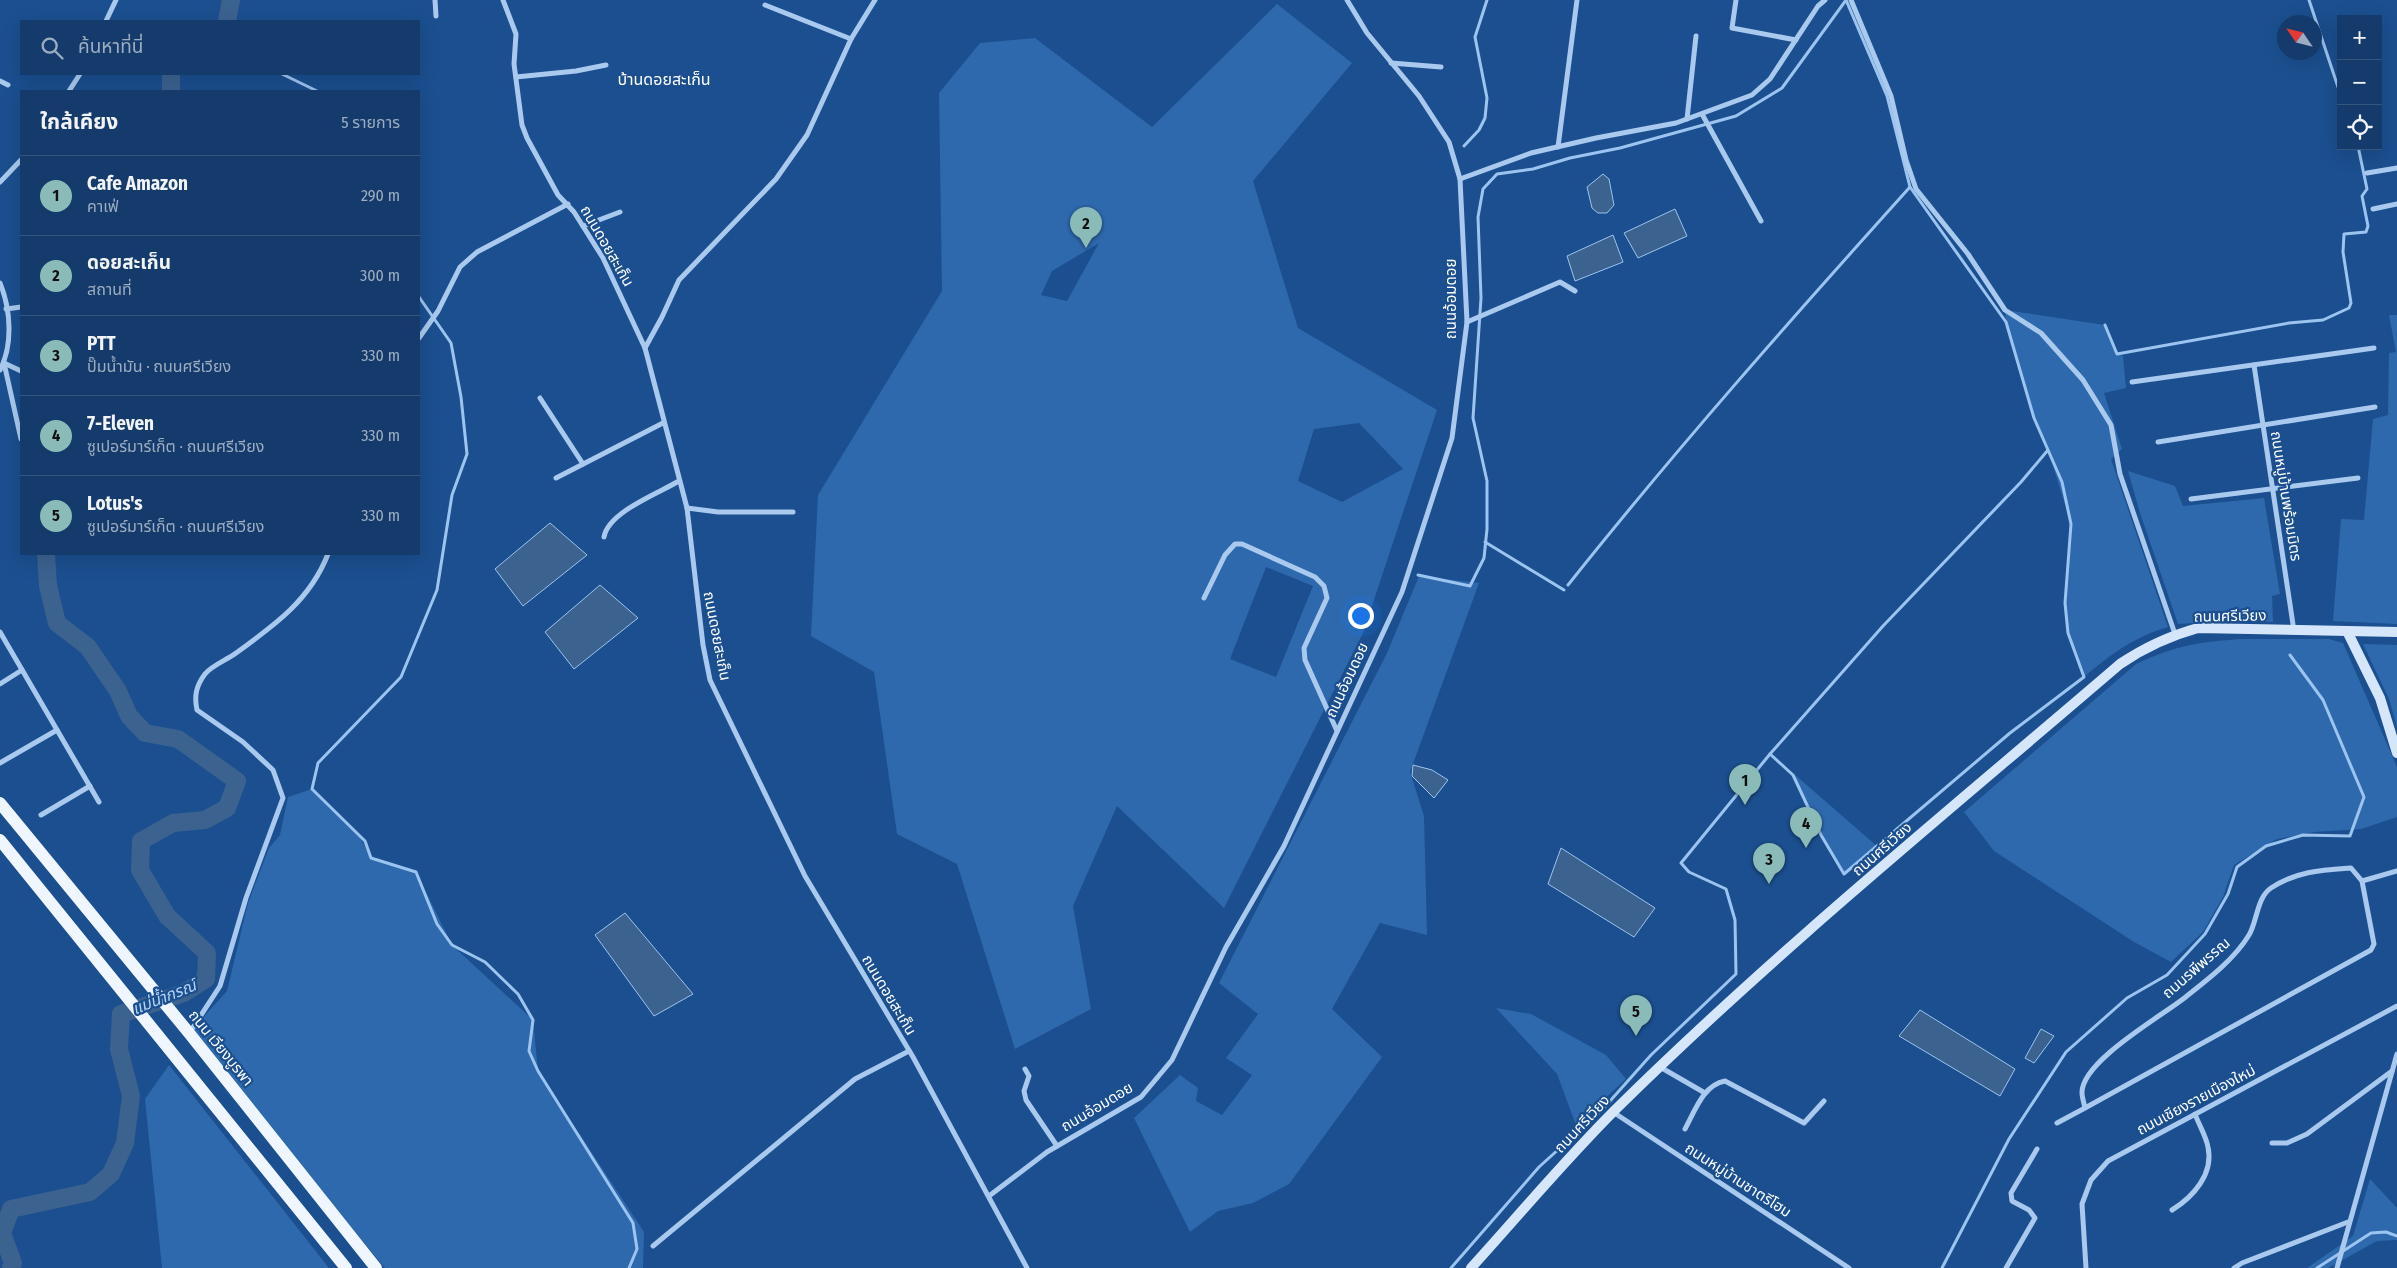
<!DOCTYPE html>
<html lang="th">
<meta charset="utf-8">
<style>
body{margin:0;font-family:"Fira Sans Condensed","Noto Sans Thai",sans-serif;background:#1d4271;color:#f1f3f6}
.controls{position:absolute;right:15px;top:15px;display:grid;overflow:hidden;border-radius:0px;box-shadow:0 5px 20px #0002}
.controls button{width:45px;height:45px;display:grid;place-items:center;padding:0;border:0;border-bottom:1px solid #33557e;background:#143b6b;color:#f1f3f6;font:25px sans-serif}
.compass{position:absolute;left:2277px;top:15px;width:45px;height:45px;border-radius:50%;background:#143b6b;box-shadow:0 5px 20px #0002;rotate:305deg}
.you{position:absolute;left:1360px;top:615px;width:18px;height:18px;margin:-12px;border:4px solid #fff;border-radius:50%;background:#1a73e8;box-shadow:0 0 0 8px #1a73e833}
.badge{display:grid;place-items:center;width:32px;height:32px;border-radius:50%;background:#8bbbb9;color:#111;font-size:16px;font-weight:700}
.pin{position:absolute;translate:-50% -41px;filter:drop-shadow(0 1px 2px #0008)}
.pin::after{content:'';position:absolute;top:26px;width:18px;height:15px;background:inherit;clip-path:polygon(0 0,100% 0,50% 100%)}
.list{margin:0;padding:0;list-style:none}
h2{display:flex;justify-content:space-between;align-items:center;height:65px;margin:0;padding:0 20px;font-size:21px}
h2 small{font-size:16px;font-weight:400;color:#9dadc1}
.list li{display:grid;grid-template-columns:32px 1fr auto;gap:15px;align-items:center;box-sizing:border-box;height:80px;padding:0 20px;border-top:1px solid #33557e}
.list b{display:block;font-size:19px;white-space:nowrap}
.list p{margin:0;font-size:16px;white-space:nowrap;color:#9dadc1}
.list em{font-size:16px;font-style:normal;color:#9dadc1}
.icon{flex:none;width:28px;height:28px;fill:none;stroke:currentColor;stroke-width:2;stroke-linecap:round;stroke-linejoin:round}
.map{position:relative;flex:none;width:2397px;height:1268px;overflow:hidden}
.search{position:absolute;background:#143b6b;box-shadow:0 5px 20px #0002;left:20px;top:20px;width:400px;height:55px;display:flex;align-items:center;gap:12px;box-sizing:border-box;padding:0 18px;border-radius:0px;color:#9dadc1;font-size:19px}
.panel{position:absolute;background:#143b6b;box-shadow:0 5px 20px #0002;left:20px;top:90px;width:400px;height:465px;border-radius:0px}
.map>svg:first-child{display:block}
.green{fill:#2e69ad;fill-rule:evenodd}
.water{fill:#3c6290;stroke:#9cc4f0}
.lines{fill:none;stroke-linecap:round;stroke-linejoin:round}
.stream{stroke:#9cc4f0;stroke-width:3}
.river{stroke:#3c6290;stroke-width:18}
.street{stroke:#a9c9ee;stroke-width:5}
.secondary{stroke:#d6e6fa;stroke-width:10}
.primary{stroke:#f0f6ff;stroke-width:12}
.labels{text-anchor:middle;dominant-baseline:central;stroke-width:4.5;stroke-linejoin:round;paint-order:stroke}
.street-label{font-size:15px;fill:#fff;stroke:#1b4f8f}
.neighbourhood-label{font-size:16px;fill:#fff;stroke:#1b4f8f}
.water-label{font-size:16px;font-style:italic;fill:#b5d3f5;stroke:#1b4f8f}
</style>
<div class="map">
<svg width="2397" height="1268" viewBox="0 0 2397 1268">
<rect width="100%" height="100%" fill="#1b4f8f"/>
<g class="green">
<path d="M 1277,4 L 1352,63 L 1253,181 L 1298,328 L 1437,410 L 1363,633 L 1224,908 L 1117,806 L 1073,906 L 1091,1009 L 1015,1049 L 957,864 L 897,834 L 874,672 L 811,636 L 818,495 L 942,291 L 939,93 L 980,43 L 1035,38 L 1152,127 ZM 1099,243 L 1067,301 L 1041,295 L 1052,271 ZM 1359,423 L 1403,469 L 1342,502 L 1298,481 L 1314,429 ZM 1266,567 L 1313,586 L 1276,677 L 1230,659 Z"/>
<path d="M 2005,310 L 2105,325 L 2117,354 L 2123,356 L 2126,388 L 2104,393 L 2122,449 L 2111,459 L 2168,627 C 2134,637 2111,654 2084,677 L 2068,633 L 2065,603 L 2071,524 L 2048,450 L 2034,418 L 2006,322 Z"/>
<path d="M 2389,315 L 2397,315 L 2397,624 L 2333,621 L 2341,519 L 2364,520 L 2373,419 L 2388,415 L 2389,353 L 2396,352 Z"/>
<path d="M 2128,471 L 2175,486 L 2183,506 L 2264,498 L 2280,594 L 2272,596 L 2273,622 L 2233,620 L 2178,624 L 2140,513 Z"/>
<path d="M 1419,576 L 1479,583 L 1410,772 L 1424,816 L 1427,935 L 1380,923 L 1332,1009 L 1382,1057 L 1289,1184 L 1253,1203 L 1218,1211 L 1190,1232 L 1134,1118 L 1180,1075 L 1198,1088 L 1196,1101 L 1222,1115 L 1252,1075 L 1226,1058 L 1258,1014 L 1219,983 L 1387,653 Z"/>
<path d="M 2242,639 L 2329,639 L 2343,643 L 2397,767 L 2397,817 L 2361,829 L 2314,832 L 2277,839 L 2234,865 L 2223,897 L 2203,932 L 2171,962 L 2134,942 L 1994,851 L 1964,812 L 2136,664 C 2177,645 2198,642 2242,639 Z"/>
<path d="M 2363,644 L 2397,645 L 2397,727 L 2389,699 Z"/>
<path d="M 1794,774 L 1878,847 L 1844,874 L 1820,833 Z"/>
<path d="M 312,789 L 359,835 L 371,858 L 416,872 L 452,945 L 533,1020 L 538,1071 L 644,1232 L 643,1268 L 385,1268 L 189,1033 L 227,991 L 248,903 L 269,848 L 280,835 L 288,797 Z"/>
<path d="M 1496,1008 L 1531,1014 L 1606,1055 L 1626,1079 L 1576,1125 L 1557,1074 Z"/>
<path d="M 169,1065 L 329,1268 L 162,1268 L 145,1099 Z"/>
<path d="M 2370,1179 L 2397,1208 L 2397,1240 L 2377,1241 L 2328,1268 L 2307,1268 L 2353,1236 Z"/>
</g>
<g class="water">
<path d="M 1603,174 L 1609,179 L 1614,205 L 1607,213 L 1598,213 L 1592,208 L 1587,187 Z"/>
<path d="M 1675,209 L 1687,236 L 1638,258 L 1624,233 Z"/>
<path d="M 1613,235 L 1623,262 L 1575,281 L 1567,256 Z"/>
<path d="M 550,523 L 587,555 L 523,606 L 495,569 Z"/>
<path d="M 600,585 L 638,618 L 574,669 L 545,632 Z"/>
<path d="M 1413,765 L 1432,770 L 1448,780 L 1434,798 L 1412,776 Z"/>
<path d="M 1561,848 L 1655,908 L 1634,937 L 1548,884 Z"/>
<path d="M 625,913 L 693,994 L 654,1016 L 595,935 Z"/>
<path d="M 1920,1010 L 2015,1069 L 2000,1096 L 1899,1036 Z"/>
<path d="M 2041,1029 L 2054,1036 L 2034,1063 L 2025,1058 Z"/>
</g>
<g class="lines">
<g class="stream">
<path d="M 1846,0 L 1887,96 L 1910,187 L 2006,322 L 2034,418 L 2062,482 L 2071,524 L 2065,603 L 2068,633 L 2084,677 L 2010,733 L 1844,874 L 1821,835 L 1793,775 L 1770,754 L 1883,626 L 2021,482 L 2048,450"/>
<path d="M 2309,0 L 2341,96"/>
<path d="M 282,74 L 317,91"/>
<path d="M 1464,146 L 1479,130 L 1485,118 L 1487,98 L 1475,37 L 1487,0"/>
<path d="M 419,297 L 451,343 L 461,397 L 467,454 L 452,495 L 437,590 L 401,677 L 318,763 L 312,789 L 365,841 L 371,858 L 416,872 L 437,924 L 452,945 L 485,962 L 518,994 L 533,1020 L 529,1051 L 538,1071 L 633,1223 L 637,1249 L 629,1268"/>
<path d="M 2105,325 L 2117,354 L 2289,323 L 2323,320 L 2349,308 L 2351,303 L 2343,252 L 2344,234 L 2366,232 L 2368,226 L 2362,196 L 2367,189 L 2358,146"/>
<path d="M 1485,542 L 1564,590"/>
<path d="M 1418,575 L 1470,586 L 1484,558 L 1487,529 L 1487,481 L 1473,418 L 1481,298 L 1478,217 L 1483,189 L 1497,174 L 1533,169 L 1570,158 L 1620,148 L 1736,116 L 1782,88 L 1846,0"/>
<path d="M 1568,585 C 1677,448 1793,317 1910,187"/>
<path d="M 1451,1268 L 1539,1167 L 1602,1110 L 1651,1055 L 1736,974 L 1735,920 L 1726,889 L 1689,872 L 1681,863 L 1770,754"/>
<path d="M 1942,1268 L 2009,1139 L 2066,1052 L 2127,998 L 2167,975 L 2205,934 L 2228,894 L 2237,867 L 2266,846 L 2303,835 L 2350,836 L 2364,797 L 2323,700 L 2290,655"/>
<path d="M 2317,1268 L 2371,1233 L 2386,1232 L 2397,1236"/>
</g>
<g class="river">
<path d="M 227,21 L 231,0"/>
<path d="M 171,74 L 171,91"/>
<path d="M 11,1268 L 13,1263 L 2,1233 L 11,1209 L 90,1192 L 111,1174 L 125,1143 L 131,1096 L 119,1049 L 121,1014 L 184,993 L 206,979 L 207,953 L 167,916 L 140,870 L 141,841 L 173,823 L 205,820 L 227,808 L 237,781 L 178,739 L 145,733 L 129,716 L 118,691 L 88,647 L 57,623 L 48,586 L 46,554"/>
</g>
<g class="street">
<path d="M 435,0 L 436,16"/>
<path d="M 503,0 L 516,34 L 514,64 L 522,125 L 527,138 L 558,195 L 574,212 L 603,258 L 645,348 L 687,508 L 703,645 L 710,680 L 805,876 L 913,1057 L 1027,1268"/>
<path d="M 1736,0 L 1732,28 L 1796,40"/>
<path d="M 1851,0 L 1891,96 L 1906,160 L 1916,189 L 1968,254 L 2005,310 L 2041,333 L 2083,380 L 2111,425 L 2120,474 L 2175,634"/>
<path d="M 765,5 L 851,39"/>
<path d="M 106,21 L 116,0"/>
<path d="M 1391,63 L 1441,67"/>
<path d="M 516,77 L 576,71 L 606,65"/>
<path d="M 0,81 L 8,85"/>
<path d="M 69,91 L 80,74"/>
<path d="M 1702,114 L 1761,221"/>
<path d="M 1687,119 L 1696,36"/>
<path d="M 1558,147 L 1577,0"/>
<path d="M 2367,173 L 2397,168"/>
<path d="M 1460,179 L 1531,153 L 1596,138 L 1676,123 L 1752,95 L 1770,79 L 1818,6 L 1825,0"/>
<path d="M 0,182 L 21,160"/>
<path d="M 2373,209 L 2397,204"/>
<path d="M 583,226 L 620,212"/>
<path d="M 0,283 C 11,310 13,345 0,370"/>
<path d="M 6,309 L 21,307"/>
<path d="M 1467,322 L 1560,282 L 1575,291"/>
<path d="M 419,338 L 438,311 L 460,267 L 477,252 L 568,204"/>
<path d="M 645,348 L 662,317 L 679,280 L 776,179 L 807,135 L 851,39 L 875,0"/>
<path d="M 4,363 L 21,439"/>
<path d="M 4,363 L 21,371"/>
<path d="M 2254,365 L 2294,631"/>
<path d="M 2132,382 L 2374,348"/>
<path d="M 540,398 L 583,464"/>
<path d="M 2158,442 L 2375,407"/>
<path d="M 556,478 L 663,423"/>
<path d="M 2191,499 L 2358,478"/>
<path d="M 687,508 L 718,512 L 793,512"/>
<path d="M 604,537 C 608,512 659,493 679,481"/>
<path d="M 1204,598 L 1225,555 L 1235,544 L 1242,544 L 1315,577 L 1324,586 L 1327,598 L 1304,648 L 1305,660 L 1337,731"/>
<path d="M 0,632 L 99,802"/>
<path d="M 0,684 L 22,670"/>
<path d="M 0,763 L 57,730"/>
<path d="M 41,815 L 90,786"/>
<path d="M 2362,881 L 2397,871"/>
<path d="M 190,1032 L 220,986 L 246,898 L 283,798 L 273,770 L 243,742 L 197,710 C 194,696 196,686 205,674 C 212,665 227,660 236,653 C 275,625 310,600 328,554"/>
<path d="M 1660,1067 L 1705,1093"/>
<path d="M 1025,1069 L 1029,1076 L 1024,1091 L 1026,1100 L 1057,1146"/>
<path d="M 1613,1112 L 1849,1268"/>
<path d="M 2057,1123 L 2085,1108 L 2371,950 L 2374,944 L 2362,881 L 2351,868 C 2322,870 2297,871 2271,888 C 2257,897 2257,922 2249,935 C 2234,960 2206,981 2183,999 C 2160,1017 2081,1062 2082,1093 C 2082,1097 2084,1103 2085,1108"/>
<path d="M 1685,1129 C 1695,1111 1703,1085 1725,1081 L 1804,1123 L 1824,1101"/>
<path d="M 2272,1143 L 2287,1143 L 2307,1134 L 2392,1071"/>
<path d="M 989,1196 L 1047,1152 L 1141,1097 L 1172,1060 L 1226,947 L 1284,846 L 1402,592 L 1452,438 L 1467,322 L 1460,179 L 1449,142 L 1419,96 L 1367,33 L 1347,0"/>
<path d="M 2172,1210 C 2193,1197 2214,1174 2208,1147 C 2206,1136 2199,1125 2195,1114"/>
<path d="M 653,1246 L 855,1079 L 909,1051"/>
<path d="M 2006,1268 L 2035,1218 L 2029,1210 L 2012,1201 L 2011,1193 L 2037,1149"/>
<path d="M 2086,1268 L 2082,1204 L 2091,1180 L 2108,1161 L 2397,1006"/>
<path d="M 2234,1268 L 2242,1263 L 2348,1222"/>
<path d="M 2337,1268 L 2397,1054"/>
</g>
<g class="secondary">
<path d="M 2347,631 L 2380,698 L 2397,753"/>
<path d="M 1471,1268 C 1519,1215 1565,1160 1615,1110 C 1775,952 1950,810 2120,664 C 2145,647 2169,636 2198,628 L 2397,632"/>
</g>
<g class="primary">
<path d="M 0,803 L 189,1033 L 376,1268"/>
<path d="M 0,840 L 346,1268"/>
</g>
</g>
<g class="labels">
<g class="street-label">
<text transform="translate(607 246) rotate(60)">ถนนดอยสะเก็น</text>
<text transform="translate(1451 299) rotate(-90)">ถนนอ้อมดอย</text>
<text transform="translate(2286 496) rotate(81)">ถนนหมู่บ้านพร้อมมิตร</text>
<text transform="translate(2230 616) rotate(-1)">ถนนศรีเวียง</text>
<text transform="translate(717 636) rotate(79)">ถนนดอยสะเก็น</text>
<text transform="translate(1347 680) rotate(-65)">ถนนอ้อมดอย</text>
<text transform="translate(1882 849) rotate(-41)">ถนนศรีเวียง</text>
<text transform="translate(2196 968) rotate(-41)">ถนนรพีพรรณ</text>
<text transform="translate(889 995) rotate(59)">ถนนดอยสะเก็น</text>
<text transform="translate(221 1048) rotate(51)">ถนน เวียงบูรพา</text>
<text transform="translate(2196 1100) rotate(-28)">ถนนเชียงรายเมืองใหม่</text>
<text transform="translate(1097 1107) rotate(-31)">ถนนอ้อมดอย</text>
<text transform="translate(1582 1124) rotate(-47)">ถนนศรีเวียง</text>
<text transform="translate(1738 1180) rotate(33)">ถนนหมู่บ้านชาตรีโฮม</text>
</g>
<g class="neighbourhood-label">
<text x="664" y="79">บ้านดอยสะเก็น</text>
</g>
<g class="water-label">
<text transform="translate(164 997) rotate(-22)">แม่น้ำกรณ์</text>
</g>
</g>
</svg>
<div class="controls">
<button>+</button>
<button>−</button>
<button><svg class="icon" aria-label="locate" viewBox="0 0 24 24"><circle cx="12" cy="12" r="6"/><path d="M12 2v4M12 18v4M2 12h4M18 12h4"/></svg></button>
</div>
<svg class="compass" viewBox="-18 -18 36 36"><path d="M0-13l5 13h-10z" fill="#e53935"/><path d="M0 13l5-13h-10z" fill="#9dadc1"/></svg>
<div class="you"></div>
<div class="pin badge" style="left:1745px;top:805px">1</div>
<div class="pin badge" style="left:1086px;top:248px">2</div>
<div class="pin badge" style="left:1769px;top:884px">3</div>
<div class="pin badge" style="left:1806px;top:848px">4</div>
<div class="pin badge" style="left:1636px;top:1036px">5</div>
<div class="search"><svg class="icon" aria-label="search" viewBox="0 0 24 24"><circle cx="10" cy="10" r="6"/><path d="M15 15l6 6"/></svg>ค้นหาที่นี่</div>
<section class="panel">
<h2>ใกล้เคียง<small>5 รายการ</small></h2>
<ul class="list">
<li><span class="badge">1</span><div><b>Cafe Amazon</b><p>คาเฟ่</p></div><em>290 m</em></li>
<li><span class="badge">2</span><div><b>ดอยสะเก็น</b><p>สถานที่</p></div><em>300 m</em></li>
<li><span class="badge">3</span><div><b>PTT</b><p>ปั๊มน้ำมัน · ถนนศรีเวียง</p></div><em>330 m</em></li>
<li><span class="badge">4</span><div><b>7-Eleven</b><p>ซูเปอร์มาร์เก็ต · ถนนศรีเวียง</p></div><em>330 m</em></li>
<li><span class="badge">5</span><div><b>Lotus's</b><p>ซูเปอร์มาร์เก็ต · ถนนศรีเวียง</p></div><em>330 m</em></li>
</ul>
</section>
</div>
